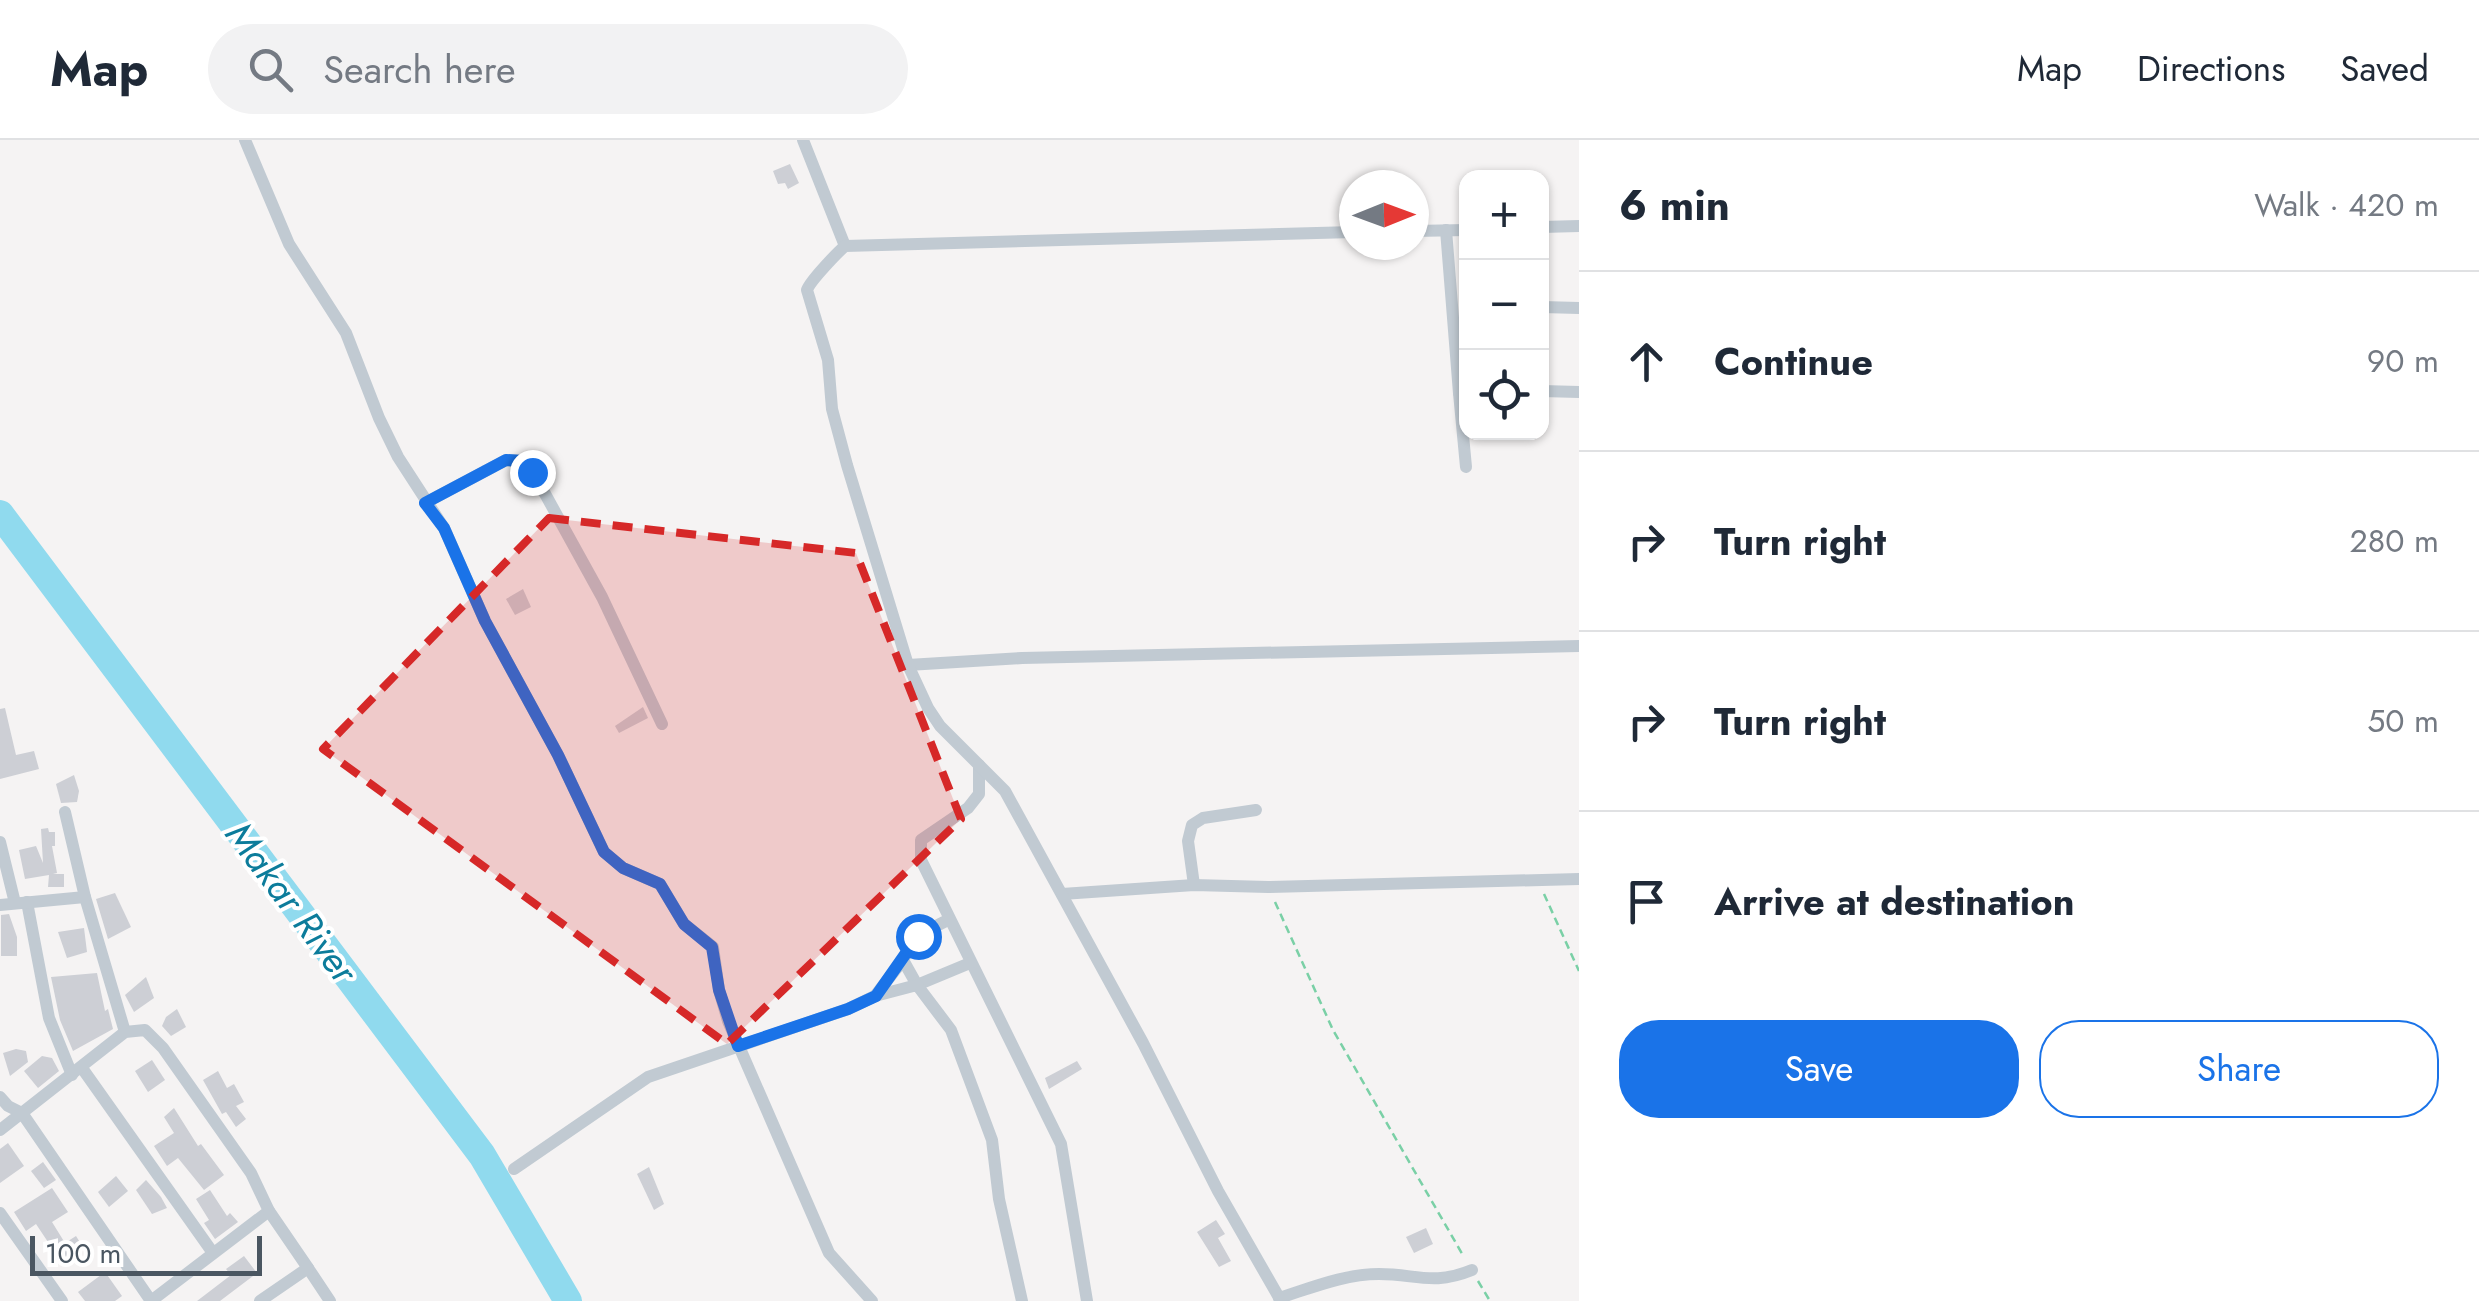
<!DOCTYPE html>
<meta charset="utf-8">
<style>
body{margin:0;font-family:Jost,sans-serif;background:#f2f2f3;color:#1f2937}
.controls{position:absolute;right:30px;top:30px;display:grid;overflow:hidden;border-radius:20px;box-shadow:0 2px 8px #0004}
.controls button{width:90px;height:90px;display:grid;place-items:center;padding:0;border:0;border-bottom:2px solid #e0e1e3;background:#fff;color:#1f2937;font:50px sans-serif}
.compass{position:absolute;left:1339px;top:30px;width:90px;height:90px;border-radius:50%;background:#fff;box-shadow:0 2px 8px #0004;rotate:89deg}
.scale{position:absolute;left:30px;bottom:25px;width:232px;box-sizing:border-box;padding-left:10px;border:5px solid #4a5661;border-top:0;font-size:28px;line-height:35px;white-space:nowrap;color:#4a5661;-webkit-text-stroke:8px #fff;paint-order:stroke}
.stop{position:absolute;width:30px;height:30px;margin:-22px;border:8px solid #1a73e8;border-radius:50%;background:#fff}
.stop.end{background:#1a73e8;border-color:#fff;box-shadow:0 2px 10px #0008}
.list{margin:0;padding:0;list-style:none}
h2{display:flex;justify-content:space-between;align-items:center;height:130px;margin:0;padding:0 40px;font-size:42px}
h2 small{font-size:32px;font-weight:400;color:#747a83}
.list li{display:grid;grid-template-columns:65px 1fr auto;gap:30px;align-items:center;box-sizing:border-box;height:180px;padding:0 40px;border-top:2px solid #e0e1e3}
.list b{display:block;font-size:38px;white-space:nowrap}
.list em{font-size:32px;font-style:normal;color:#747a83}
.actions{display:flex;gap:20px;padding:30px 40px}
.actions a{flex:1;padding:22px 0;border:2px solid #1a73e8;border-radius:40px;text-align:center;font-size:35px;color:#1a73e8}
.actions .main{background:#1a73e8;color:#fff}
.icon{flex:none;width:55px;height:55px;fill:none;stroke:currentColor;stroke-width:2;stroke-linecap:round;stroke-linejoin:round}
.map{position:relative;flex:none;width:1579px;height:1161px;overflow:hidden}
header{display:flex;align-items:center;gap:60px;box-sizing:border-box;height:140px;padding:0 50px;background:#fff;border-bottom:2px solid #e0e1e3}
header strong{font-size:48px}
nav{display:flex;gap:55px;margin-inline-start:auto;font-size:35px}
.search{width:700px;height:90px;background:#f2f2f3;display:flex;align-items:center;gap:25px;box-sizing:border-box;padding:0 35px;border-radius:55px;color:#747a83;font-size:38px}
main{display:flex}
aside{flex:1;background:#fff}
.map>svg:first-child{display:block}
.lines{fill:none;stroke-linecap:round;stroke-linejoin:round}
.river{stroke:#90daee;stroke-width:28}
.building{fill:#cdcfd5}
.path{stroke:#7ad0a6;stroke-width:2.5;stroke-dasharray:8 5;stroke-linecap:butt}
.minor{stroke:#c1cad2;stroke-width:12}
.route{stroke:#1a73e8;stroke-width:12}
.marked{fill:#d62828;fill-opacity:0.2;stroke:#d62828;stroke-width:8;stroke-dasharray:20 12;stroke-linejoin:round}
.labels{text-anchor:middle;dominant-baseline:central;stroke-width:8;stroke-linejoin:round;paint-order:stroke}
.water-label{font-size:38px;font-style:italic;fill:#0c7c9b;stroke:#fff}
</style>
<header>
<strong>Map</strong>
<div class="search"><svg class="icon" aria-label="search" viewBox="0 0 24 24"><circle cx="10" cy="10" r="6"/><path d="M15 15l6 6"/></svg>Search here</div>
<nav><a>Map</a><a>Directions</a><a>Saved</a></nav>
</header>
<main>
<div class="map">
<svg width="1579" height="1161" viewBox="0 0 1579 1161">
<rect width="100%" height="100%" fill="#f5f3f3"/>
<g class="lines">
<path class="river" d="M 0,374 L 482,1015 L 568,1161"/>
</g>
<g class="building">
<path d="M 790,24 L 799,43 L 788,49 L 785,43 L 778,44 L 773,31 Z"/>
<path d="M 523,449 L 531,467 L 515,475 L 506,459 Z"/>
<path d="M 643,567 L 648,578 L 619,593 L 615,586 Z"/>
<path d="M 5,568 L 16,615 L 34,611 L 39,629 L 0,639 L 0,569 Z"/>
<path d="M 74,635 L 79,651 L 77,662 L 61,663 L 56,644 Z"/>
<path d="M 48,688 L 49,692 L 55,692 L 55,706 L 52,706 L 57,733 L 53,734 L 64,734 L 64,747 L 48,747 L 49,735 L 25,739 L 19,710 L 36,706 L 43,723 L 41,689 Z"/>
<path d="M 115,753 L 131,787 L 108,799 L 96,759 Z"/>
<path d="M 9,774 L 17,797 L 17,816 L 1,816 L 1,775 Z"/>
<path d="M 84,788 L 87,812 L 67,818 L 58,792 Z"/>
<path d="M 97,833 L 105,871 L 108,869 L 113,889 L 73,911 L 60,880 L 51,837 Z"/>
<path d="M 146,837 L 154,858 L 134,872 L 125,855 Z"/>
<path d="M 177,869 L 186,887 L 171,896 L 162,886 L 166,877 Z"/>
<path d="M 16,909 L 26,911 L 28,922 L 10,936 L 3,913 Z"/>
<path d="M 42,916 L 52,918 L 59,931 L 38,948 L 24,931 Z"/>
<path d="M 152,920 L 165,940 L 148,952 L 135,931 Z"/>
<path d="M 1077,921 L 1082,929 L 1049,949 L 1045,938 Z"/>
<path d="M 218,931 L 227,948 L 234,944 L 244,962 L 236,966 L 246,979 L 236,987 L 226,972 L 222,974 L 203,940 Z"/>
<path d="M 174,968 L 198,1006 L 201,1004 L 224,1035 L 204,1050 L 178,1018 L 167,1026 L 154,1006 L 174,993 L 164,977 Z"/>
<path d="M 8,1003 L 24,1026 L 0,1043 L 0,1009 Z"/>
<path d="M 43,1022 L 56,1040 L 44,1048 L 31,1031 Z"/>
<path d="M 649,1027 L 664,1064 L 654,1070 L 637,1034 Z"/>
<path d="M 116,1036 L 128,1051 L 109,1067 L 98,1052 Z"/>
<path d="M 146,1040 L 161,1057 L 167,1068 L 152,1074 L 136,1050 Z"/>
<path d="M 52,1048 L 68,1072 L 52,1082 L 65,1103 L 76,1096 L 84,1109 L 62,1123 L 36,1084 L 26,1091 L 14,1072 Z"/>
<path d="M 210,1050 L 227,1076 L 230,1073 L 238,1082 L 215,1099 L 204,1083 L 209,1080 L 196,1059 Z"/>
<path d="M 1216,1080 L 1225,1094 L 1218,1098 L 1231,1121 L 1219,1127 L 1197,1092 Z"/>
<path d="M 1426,1088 L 1433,1104 L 1414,1113 L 1406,1097 Z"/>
<path d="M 244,1116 L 257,1133 L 220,1161 L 197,1161 L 231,1135 L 226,1129 Z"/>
<path d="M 105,1132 L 122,1156 L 115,1161 L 85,1161 L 78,1152 Z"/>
</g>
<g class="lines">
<g class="path">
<path d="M 1544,754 L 1579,831"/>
<path d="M 1275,762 L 1333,890 L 1464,1117"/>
<path d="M 1478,1141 L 1490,1161"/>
</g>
<g class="minor">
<path d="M 245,0 L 289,104 L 346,193 L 379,278 L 398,317 L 444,388 L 485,481 L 558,615 L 604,712 L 623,728 L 660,744 L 684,784 L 713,807 L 719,850 L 728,881 L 829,1113 L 872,1161"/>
<path d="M 803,0 L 845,106"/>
<path d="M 1542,87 L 1579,86"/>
<path d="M 1446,90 L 1459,253 L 1466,253"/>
<path d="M 1414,91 L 1466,90"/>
<path d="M 1542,167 L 1579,168"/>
<path d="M 1542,251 L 1579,252"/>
<path d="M 1459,253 L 1466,327"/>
<path d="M 425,363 L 506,320 L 523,321 L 533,332 L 602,457 L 662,584"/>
<path d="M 908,525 L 1022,518 L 1579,506"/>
<path d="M 979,625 L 979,654 L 968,668 L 921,700 L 921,720 L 1061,1004 L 1087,1161"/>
<path d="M 0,702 L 15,763"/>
<path d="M 1194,745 L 1188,701 L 1192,685 L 1203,678 L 1256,670"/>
<path d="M 1062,754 L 1194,745 L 1268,747 L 1579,739"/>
<path d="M 85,757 L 125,892"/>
<path d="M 27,762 L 49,878 L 72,935"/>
<path d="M 0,765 L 85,757 L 65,672"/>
<path d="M 948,780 C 927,790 914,798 903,820 L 917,845 L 970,823"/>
<path d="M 875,856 L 903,820"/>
<path d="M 82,928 L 213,1113"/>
<path d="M 0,957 L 8,966 L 22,973 L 151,1161 L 269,1071 L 251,1033 L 163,908 L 145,890 L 125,892 L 0,990"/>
<path d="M 514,1029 L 648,937 L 848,869 L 875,856 L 917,845 L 951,890 L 992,1000 L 999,1059 L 1022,1161"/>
<path d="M 0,1073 L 62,1161"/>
<path d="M 308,1128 L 330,1161"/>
<path d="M 1279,1158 C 1311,1148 1344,1134 1379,1134 C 1416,1134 1433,1146 1472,1130"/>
<path d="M 260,1161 L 308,1128 L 269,1071"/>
<path d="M 1281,1161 L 1218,1051 L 1143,903 L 1005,651 L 940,586 L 928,568 L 908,525 L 847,325 L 832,269 L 828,220 L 807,150 C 810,141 837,113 845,106 L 1354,92"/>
</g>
</g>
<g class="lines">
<path class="route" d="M 532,332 L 523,321 L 506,320 L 425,363 L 444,388 L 485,481 L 558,615 L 604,712 L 623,728 L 660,744 L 684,784 L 712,807 L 719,850 L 738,906 L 848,869 L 876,856 L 918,796"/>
</g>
<path class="marked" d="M 549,378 L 856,413 L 961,679 L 727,904 L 323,609 Z"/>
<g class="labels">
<g class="water-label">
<text transform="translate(292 762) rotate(53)">Makar River</text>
</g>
</g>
</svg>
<div class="controls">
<button>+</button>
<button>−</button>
<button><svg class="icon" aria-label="locate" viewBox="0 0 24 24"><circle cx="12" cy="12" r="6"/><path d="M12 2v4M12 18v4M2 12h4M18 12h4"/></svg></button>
</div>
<svg class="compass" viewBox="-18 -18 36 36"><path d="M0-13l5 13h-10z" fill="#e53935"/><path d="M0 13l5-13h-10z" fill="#747a83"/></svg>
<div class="scale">100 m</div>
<div class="stop" style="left:918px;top:796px"></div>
<div class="stop end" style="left:532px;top:332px"></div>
</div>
<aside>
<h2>6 min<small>Walk · 420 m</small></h2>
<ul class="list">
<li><svg class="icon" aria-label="ahead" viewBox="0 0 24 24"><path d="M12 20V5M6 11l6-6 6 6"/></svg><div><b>Continue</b></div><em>90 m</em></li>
<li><svg class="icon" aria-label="right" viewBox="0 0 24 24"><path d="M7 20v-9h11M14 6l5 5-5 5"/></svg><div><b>Turn right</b></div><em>280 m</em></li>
<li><svg class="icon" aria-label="right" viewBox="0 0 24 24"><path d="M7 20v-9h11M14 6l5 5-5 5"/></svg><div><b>Turn right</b></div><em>50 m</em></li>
<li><svg class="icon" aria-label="arrive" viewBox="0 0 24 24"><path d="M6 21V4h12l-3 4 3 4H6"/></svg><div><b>Arrive at destination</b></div></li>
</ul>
<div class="actions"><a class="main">Save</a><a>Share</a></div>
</aside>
</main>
